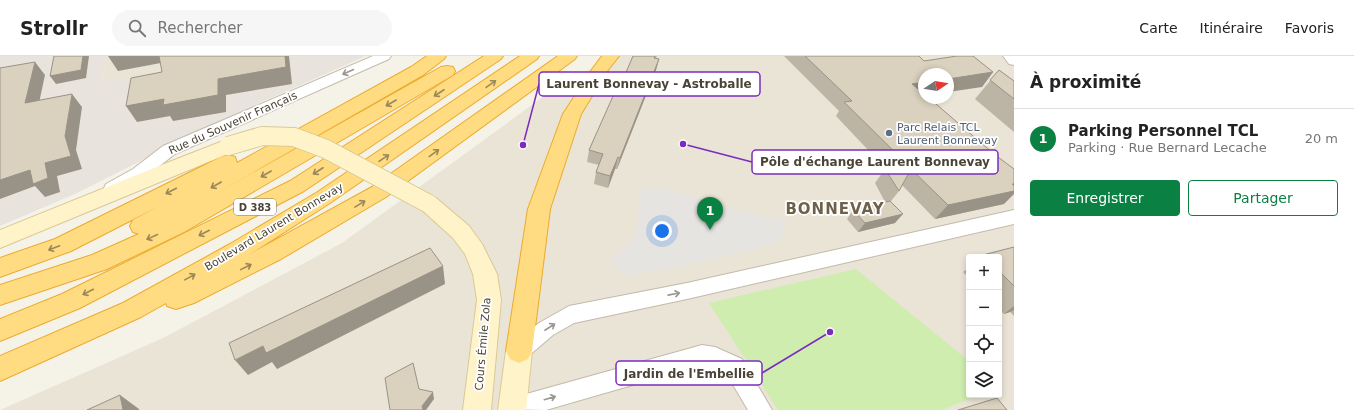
<!DOCTYPE html>
<html lang="fr">
<meta charset="utf-8">
<style>
body{margin:0;font-family:"DejaVu Sans",sans-serif;background:#f6f6f6;color:#222}
.controls{position:absolute;right:12px;bottom:12px;display:grid;overflow:hidden;border-radius:4px;box-shadow:0 2px 6px #0003}
.controls button{width:36px;height:36px;display:grid;place-items:center;padding:0;border:0;border-bottom:1px solid #e0e0e0;background:#fff;color:#222;font:20px sans-serif}
.compass{position:absolute;left:918px;top:12px;width:36px;height:36px;border-radius:50%;background:#fff;box-shadow:0 2px 6px #0003;rotate:78deg}
.you{position:absolute;left:662px;top:175px;width:14px;height:14px;margin:-10px;border:3px solid #fff;border-radius:50%;background:#1a73e8;box-shadow:0 0 0 6px #1a73e833}
.badge{display:grid;place-items:center;width:26px;height:26px;border-radius:50%;background:#0b8043;color:#fff;font-size:13px;font-weight:700}
.pin{position:absolute;translate:-50% -33px;filter:drop-shadow(0 1px 2px #0008)}
.pin::after{content:'';position:absolute;top:21px;width:14px;height:12px;background:inherit;clip-path:polygon(0 0,100% 0,50% 100%)}
.list{margin:0;padding:0;list-style:none}
h2{display:flex;justify-content:space-between;align-items:center;height:52px;margin:0;padding:0 16px;font-size:17px}
h2 small{font-size:13px;font-weight:400;color:#767676}
.list li{display:grid;grid-template-columns:26px 1fr auto;gap:12px;align-items:center;box-sizing:border-box;height:60px;padding:0 16px;border-top:1px solid #e0e0e0}
.list b{display:block;font-size:15px;white-space:nowrap}
.list p{margin:0;font-size:13px;white-space:nowrap;color:#767676}
.list em{font-size:13px;font-style:normal;color:#767676}
.actions{display:flex;gap:8px;padding:12px 16px}
.actions a{flex:1;padding:9px 0;border:1px solid #0b8043;border-radius:4px;text-align:center;font-size:14px;color:#0b8043}
.actions .main{background:#0b8043;color:#fff}
.icon{flex:none;width:22px;height:22px;fill:none;stroke:currentColor;stroke-width:2;stroke-linecap:round;stroke-linejoin:round}
.map{position:relative;flex:none;width:1014px;height:354px;overflow:hidden}
header{display:flex;align-items:center;gap:24px;box-sizing:border-box;height:56px;padding:0 20px;background:#fff;border-bottom:1px solid #e0e0e0}
header strong{font-size:19px}
nav{display:flex;gap:22px;margin-inline-start:auto;font-size:14px}
.search{width:280px;height:36px;background:#f6f6f6;display:flex;align-items:center;gap:10px;box-sizing:border-box;padding:0 14px;border-radius:22px;color:#767676;font-size:15px}
main{display:flex}
aside{flex:1;background:#fff}
.map>svg:first-child{display:block}
.residential{fill:#eae4d6;fill-rule:evenodd}
.industrial{fill:#e8e3dd}
.green{fill:#ceedae}
.parking{fill:#e6e4e0}
.lines{fill:none;stroke-linecap:round;stroke-linejoin:round}
.minor-casing{stroke:#c2baaa;stroke-width:2}
.secondary-casing{stroke:#dac994;stroke-width:2}
.trunk-casing{stroke:#ecab2c;stroke-width:2}
.minor{fill:#fff;fill-rule:evenodd}
.secondary{fill:#fff4c9;fill-rule:evenodd}
.trunk{fill:#ffdc81;fill-rule:evenodd}
.secondary-bridge-casing{stroke:#dac994;stroke-width:20;stroke-linecap:butt}
.secondary-bridge{stroke:#fff4c9;stroke-width:18}
.wall{fill:#bcb4a4}
.shaded-wall{fill:#999286}
.building{fill:#dbd1bf;stroke:#999286}
.oneway{stroke:#9b9890}
.oneway2{stroke:#9b8858}
.service-dot{fill:#5c6f8a;stroke:#fff;stroke-width:1.5}
.labels{text-anchor:middle;dominant-baseline:central;stroke-width:3.5;stroke-linejoin:round;paint-order:stroke}
.shield{fill:#fff;stroke:#807b72;stroke-width:1}
.shield-label{font-size:10px;font-weight:bold;fill:#4a4336}
.street-label{font-size:11px;fill:#4a4336;stroke:#fff}
.service-label{font-size:11px;fill:#4e5e75;stroke:#fff;text-anchor:start}
.district-label{font-size:15px;font-weight:bold;letter-spacing:1px;fill:#6e614c;stroke:#fff}
.leader{fill:none;stroke:#7b2cbf;stroke-width:1.5}
.callout-dot{fill:#7b2cbf;stroke:#fff;stroke-width:1.5}
.callout{fill:#fff;stroke:#7b2cbf;stroke-width:1.5}
.callout-label{font-size:12px;text-anchor:middle;font-weight:bold;fill:#4a4336}
</style>
<header>
<strong>Strollr</strong>
<div class="search"><svg class="icon" aria-label="search" viewBox="0 0 24 24"><circle cx="10" cy="10" r="6"/><path d="M15 15l6 6"/></svg>Rechercher</div>
<nav><a>Carte</a><a>Itinéraire</a><a>Favoris</a></nav>
</header>
<main>
<div class="map">
<svg width="1014" height="354" viewBox="0 0 1014 354">
<rect width="100%" height="100%" fill="#f5f2e8"/>
<g class="residential">
<path d="M 106,0 L 292,0 L 134,27 L 102,27 Z"/>
<path d="M 616,0 L 1014,0 L 1014,354 L 0,354 L 163,282 L 342,187 L 558,30 ZM 924,18 L 948,18 L 948,42 L 924,42 ZM 969,201 L 999,201 L 999,339 L 969,339 Z"/>
</g>
<path class="industrial" d="M 0,0 L 106,0 L 102,27 L 134,21 L 134,27 L 292,0 L 366,0 L 226,62 L 77,137 L 0,170 Z"/>
<path class="green" d="M 856,213 L 969,305 L 969,339 L 979,339 L 942,354 L 778,354 L 709,247 Z"/>
<path class="parking" d="M 658,131 L 785,166 L 783,178 L 777,186 L 756,193 L 655,215 L 623,220 L 610,203 L 628,189 L 635,180 L 638,169 L 639,134 Z"/>
<g class="lines">
<defs>
<g id="minor">
<path d="M 373,0 L 391,0 L 389,3 L 175,98 C 164,106 125,138 112,138 C 110,138 108,137 106,136 L 104,132 L 106,128 L 133,113 L 163,90 Z"/>
<path d="M 1003,0 L 1014,0 L 1014,9 L 1009,8 Z"/>
<path d="M 1014,154 L 1014,168 L 687,243 L 574,267 L 553,279 L 526,302 L 519,305 L 512,302 L 508,295 L 512,288 L 539,267 L 569,250 L 687,227 Z"/>
<path d="M 702,289 L 715,291 L 742,303 L 772,354 L 748,354 L 726,317 L 713,310 L 702,309 L 546,354 L 501,353 L 504,345 L 512,342 Z"/>
</g>
<g id="secondary">
<path d="M 228,83 L 235,85 L 238,90 L 235,95 L 0,192 L 0,174 L 164,108 Z"/>
<path d="M 429,140 L 436,142 L 469,170 L 482,188 L 497,218 L 501,244 L 491,354 L 463,354 L 477,244 L 473,218 L 465,198 L 453,182 L 422,154 L 418,148 L 422,142 Z"/>
<path d="M 519,283 L 528,287 L 532,295 L 526,354 L 498,354 L 506,295 L 510,287 Z"/>
</g>
<g id="trunk">
<path d="M 427,0 L 446,0 L 444,3 L 423,19 L 210,141 L 441,11 L 447,10 L 453,11 L 455,15 L 453,19 L 184,176 L 107,213 L 0,249 L 0,229 L 92,199 L 139,178 L 133,176 L 130,170 L 133,164 L 159,150 L 71,195 L 0,221 L 0,202 L 55,183 L 221,101 L 228,99 L 235,101 L 237,107 L 411,11 Z"/>
<path d="M 484,0 L 503,0 L 501,3 L 304,135 L 80,252 L 0,285 L 0,263 L 62,238 L 290,125 Z"/>
<path d="M 520,0 L 539,0 L 537,3 L 330,147 L 250,198 L 372,131 L 558,0 L 577,0 L 575,3 L 386,141 L 281,203 L 194,247 L 176,253 L 167,250 L 166,247 L 141,261 L 0,325 L 0,300 L 123,247 L 230,188 L 316,137 Z"/>
<path d="M 602,0 L 619,0 L 608,14 L 581,58 L 550,153 L 532,295 L 528,303 L 519,307 L 510,303 L 506,295 L 528,153 L 563,58 L 593,12 Z"/>
</g>
</defs>
<use href="#minor" class="minor-casing"/>
<use href="#secondary" class="secondary-casing"/>
<use href="#trunk" class="trunk-casing"/>
<use href="#minor" class="minor"/>
<use href="#secondary" class="secondary"/>
<use href="#trunk" class="trunk"/>
<defs>
<path id="secondary-bridge" d="M 228,90 L 262,80 L 294,81 L 326,93 L 429,148"/>
</defs>
<use href="#secondary-bridge" class="secondary-bridge-casing"/>
<use href="#secondary-bridge" class="secondary-bridge"/>
</g>
<g class="wall">
<path d="M 633,0 L 657,0 L 656,2 L 659,3 L 656,14 L 617,113 L 615,113 L 608,132 L 594,128 L 596,116 L 599,109 L 587,106 L 589,94 L 624,21 Z"/>
<path d="M 784,0 L 919,0 L 924,5 L 993,16 L 982,31 L 924,18 L 924,42 L 1004,148 L 935,163 L 902,129 L 899,135 L 891,145 L 895,167 L 858,176 L 847,163 L 853,154 L 885,146 L 875,127 L 885,113 L 886,113 L 836,60 L 839,55 Z"/>
<path d="M 999,14 L 1014,25 L 1014,76 L 975,43 Z"/>
<path d="M 1014,191 L 1014,260 L 1010,256 L 1004,258 L 999,253 L 999,201 L 981,201 L 983,199 Z"/>
<path d="M 969,211 L 969,222 L 963,216 Z"/>
</g>
<g class="shaded-wall">
<path d="M 83,0 L 89,0 L 86,22 L 56,28 L 50,20 Z"/>
<path d="M 108,0 L 163,0 L 166,6 L 118,15 Z"/>
<path d="M 285,0 L 289,0 L 292,28 L 226,39 L 226,56 L 173,65 L 170,60 L 137,66 L 126,50 Z"/>
<path d="M 659,3 L 656,14 L 617,113 L 620,102 Z"/>
<path d="M 35,6 L 45,19 L 36,61 L 25,47 Z"/>
<path d="M 993,16 L 982,31 L 948,36 L 948,23 Z"/>
<path d="M 924,26 L 924,39 L 912,28 Z"/>
<path d="M 72,38 L 82,51 L 76,94 L 82,113 L 57,120 L 60,136 L 45,141 L 35,130 L 0,143 L 0,124 L 65,80 Z"/>
<path d="M 618,101 L 615,113 L 608,132 L 610,120 Z"/>
<path d="M 1014,128 L 1014,138 L 1004,148 L 935,163 L 948,149 Z"/>
<path d="M 903,158 L 895,167 L 858,176 L 865,167 Z"/>
<path d="M 443,210 L 445,228 L 277,313 L 272,306 L 248,319 L 235,304 L 263,290 Z"/>
<path d="M 1014,250 L 1014,254 L 1010,256 L 1004,258 Z"/>
<path d="M 433,336 L 434,343 L 426,354 L 423,354 L 422,350 Z"/>
<path d="M 120,339 L 139,353 L 139,354 L 123,354 Z"/>
</g>
<g class="building">
<path d="M 54,0 L 83,0 L 81,14 L 50,20 Z"/>
<path d="M 159,0 L 285,0 L 286,11 L 218,23 L 218,39 L 163,49 L 164,43 L 126,50 L 131,22 L 162,16 Z"/>
<path d="M 633,0 L 655,0 L 654,2 L 659,3 L 620,102 L 618,101 L 610,120 L 596,116 L 603,98 L 589,94 L 622,20 L 624,21 Z"/>
<path d="M 805,0 L 919,0 L 924,5 L 957,0 L 973,0 L 993,16 L 948,23 L 948,18 L 924,18 L 924,26 L 912,28 L 924,38 L 924,42 L 929,42 L 994,98 L 1014,113 L 1014,128 L 1012,128 L 1014,130 L 1014,135 L 948,149 L 911,113 L 899,135 L 885,113 L 911,112 L 844,46 L 852,45 Z"/>
<path d="M 35,6 L 25,47 L 72,38 L 65,80 L 71,100 L 45,107 L 48,122 L 33,128 L 30,114 L 0,124 L 0,12 Z"/>
<path d="M 999,14 L 1014,25 L 1014,43 L 990,24 Z"/>
<path d="M 890,145 L 903,158 L 865,167 L 853,154 Z"/>
<path d="M 1014,191 L 1014,230 L 999,215 L 999,201 L 985,201 L 983,199 Z"/>
<path d="M 430,192 L 443,210 L 266,297 L 263,290 L 235,304 L 229,287 Z"/>
<path d="M 413,307 L 419,333 L 433,336 L 422,350 L 423,354 L 390,354 L 385,322 Z"/>
<path d="M 120,339 L 123,354 L 87,354 Z"/>
<path d="M 997,342 L 1007,354 L 958,354 Z"/>
</g>
<defs><path id="oneway-shaft" d="M-6 0H5M1.5-3L5.5 0L1.5 3" fill="none" stroke-width="1.6" stroke-linecap="round" stroke-linejoin="round"/></defs>
<g class="oneway">
<use href="#oneway-shaft" transform="translate(348 16) rotate(156)"/>
<use href="#oneway-shaft" transform="translate(674 238) rotate(-11)"/>
<use href="#oneway-shaft" transform="translate(550 271) rotate(-33)"/>
<use href="#oneway-shaft" transform="translate(550 342) rotate(-16)"/>
</g>
<g class="oneway2">
<use href="#oneway-shaft" transform="translate(491 28) rotate(-35)"/>
<use href="#oneway-shaft" transform="translate(439 37) rotate(147)"/>
<use href="#oneway-shaft" transform="translate(391 47) rotate(150)"/>
<use href="#oneway-shaft" transform="translate(434 97) rotate(-36)"/>
<use href="#oneway-shaft" transform="translate(384 102) rotate(-34)"/>
<use href="#oneway-shaft" transform="translate(318 115) rotate(147)"/>
<use href="#oneway-shaft" transform="translate(266 118) rotate(150)"/>
<use href="#oneway-shaft" transform="translate(216 129) rotate(150)"/>
<use href="#oneway-shaft" transform="translate(171 135) rotate(153)"/>
<use href="#oneway-shaft" transform="translate(360 148) rotate(-31)"/>
<use href="#oneway-shaft" transform="translate(204 177) rotate(153)"/>
<use href="#oneway-shaft" transform="translate(152 181) rotate(155)"/>
<use href="#oneway-shaft" transform="translate(54 192) rotate(159)"/>
<use href="#oneway-shaft" transform="translate(246 211) rotate(-26)"/>
<use href="#oneway-shaft" transform="translate(190 221) rotate(-29)"/>
<use href="#oneway-shaft" transform="translate(88 236) rotate(153)"/>
</g>
<circle class="service-dot" cx="889" cy="77" r="4"/>
<g class="labels">
<rect class="shield" x="234" y="143" width="42" height="16" rx="3"/>
<g class="shield-label">
<text x="255" y="151">D 383</text>
</g>
<g class="street-label">
<text transform="translate(233 67) rotate(-24)">Rue du Souvenir Français</text>
<text transform="translate(274 171) rotate(-31)">Boulevard Laurent Bonnevay</text>
<text transform="translate(483 288) rotate(-85)">Cours Émile Zola</text>
</g>
<g class="service-label">
<text x="897" y="71">Parc Relais TCL<tspan x="897" dy="13">Laurent Bonnevay</tspan></text>
</g>
<g class="district-label">
<text x="835" y="153">BONNEVAY</text>
</g>
</g>
<path class="leader" d="M523 89L539 28M683 88L752 106M830 276L762 317"/>
<g class="callout-dot">
<circle cx="523" cy="89" r="4"/>
<circle cx="683" cy="88" r="4"/>
<circle cx="830" cy="276" r="4"/>
</g>
<g class="callout">
<rect x="539" y="16" width="221" height="24" rx="4"/>
<rect x="752" y="94" width="246" height="24" rx="4"/>
<rect x="616" y="305" width="146" height="24" rx="4"/>
</g>
<g class="callout-label">
<text x="649" y="32">Laurent Bonnevay - Astroballe</text>
<text x="875" y="110">Pôle d'échange Laurent Bonnevay</text>
<text x="689" y="322">Jardin de l'Embellie</text>
</g>
</svg>
<div class="controls">
<button>+</button>
<button>−</button>
<button><svg class="icon" aria-label="locate" viewBox="0 0 24 24"><circle cx="12" cy="12" r="6"/><path d="M12 2v4M12 18v4M2 12h4M18 12h4"/></svg></button>
<button><svg class="icon" aria-label="layers" viewBox="0 0 24 24"><path d="M12 4l9 5-9 5-9-5zM3 14l9 5 9-5"/></svg></button>
</div>
<svg class="compass" viewBox="-18 -18 36 36"><path d="M0-13l5 13h-10z" fill="#e53935"/><path d="M0 13l5-13h-10z" fill="#767676"/></svg>
<div class="you"></div>
<div class="pin badge" style="left:710px;top:174px">1</div>
</div>
<aside>
<h2>À proximité<small></small></h2>
<ul class="list">
<li><span class="badge">1</span><div><b>Parking Personnel TCL</b><p>Parking · Rue Bernard Lecache</p></div><em>20 m</em></li>
</ul>
<div class="actions"><a class="main">Enregistrer</a><a>Partager</a></div>
</aside>
</main>
